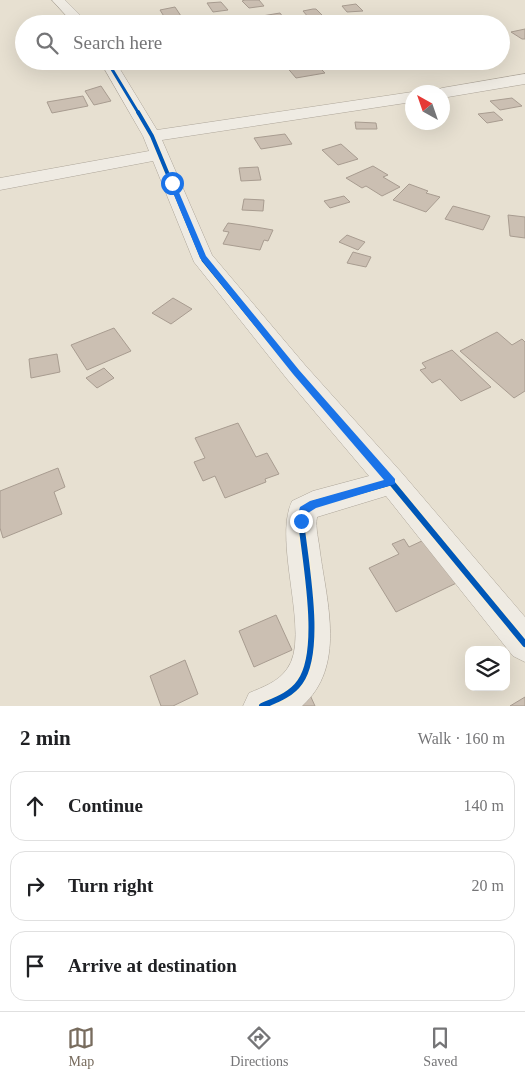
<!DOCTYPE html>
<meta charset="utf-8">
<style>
body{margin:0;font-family:"Times New Roman",serif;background:#f2f2f2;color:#202124}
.controls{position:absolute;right:15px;bottom:15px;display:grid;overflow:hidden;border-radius:10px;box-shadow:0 5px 20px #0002}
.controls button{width:45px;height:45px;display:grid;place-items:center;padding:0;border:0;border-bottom:1px solid #e0e0e0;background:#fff;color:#202124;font:25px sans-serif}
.compass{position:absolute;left:405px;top:85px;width:45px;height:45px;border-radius:50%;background:#fff;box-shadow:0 5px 20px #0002;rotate:320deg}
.stop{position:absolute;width:15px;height:15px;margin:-11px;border:4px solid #1a73e8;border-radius:50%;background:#fff}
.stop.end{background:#1a73e8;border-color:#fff;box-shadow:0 1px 5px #0008}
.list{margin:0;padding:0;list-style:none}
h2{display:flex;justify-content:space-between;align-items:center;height:65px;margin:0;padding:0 20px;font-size:21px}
h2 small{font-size:16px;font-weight:400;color:#757577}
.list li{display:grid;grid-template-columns:32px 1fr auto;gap:15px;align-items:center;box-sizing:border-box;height:70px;margin:0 10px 10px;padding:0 10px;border:1px solid #e0e0e0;border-radius:15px}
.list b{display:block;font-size:19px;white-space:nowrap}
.list em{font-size:16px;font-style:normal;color:#757577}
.icon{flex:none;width:28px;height:28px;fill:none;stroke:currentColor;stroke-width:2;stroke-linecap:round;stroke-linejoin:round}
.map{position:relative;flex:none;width:525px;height:706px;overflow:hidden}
.search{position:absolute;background:#fff;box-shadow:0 5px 20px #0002;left:15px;right:15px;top:15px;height:55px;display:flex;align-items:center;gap:12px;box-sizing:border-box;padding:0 18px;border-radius:28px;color:#757577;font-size:19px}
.sheet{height:305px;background:#fff}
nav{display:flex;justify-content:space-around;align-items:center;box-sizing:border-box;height:70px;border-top:1px solid #e0e0e0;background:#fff;font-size:14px;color:#757577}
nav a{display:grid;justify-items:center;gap:2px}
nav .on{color:#786c5e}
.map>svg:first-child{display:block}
.building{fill:#cbbfb2;stroke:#a89c90}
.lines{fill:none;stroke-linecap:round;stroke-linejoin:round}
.minor-casing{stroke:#ada599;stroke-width:1}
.minor{fill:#efebe3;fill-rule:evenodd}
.cycleway-far3-casing{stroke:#f7eed8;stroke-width:5}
.cycleway-far2-casing{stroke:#f7eed8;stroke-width:6}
.cycleway-far1-casing{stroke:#f7eed8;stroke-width:8}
.cycleway-casing{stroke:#f7eed8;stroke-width:9}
.cycleway-far3{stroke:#0057b8;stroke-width:3}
.cycleway-far2{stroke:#0057b8;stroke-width:4}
.cycleway-far1{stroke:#0057b8;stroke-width:5}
.cycleway{stroke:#0057b8;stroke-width:6}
.route{fill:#1a73e8}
</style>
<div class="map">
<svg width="525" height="706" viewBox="0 0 525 706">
<rect width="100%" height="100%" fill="#e7e0d1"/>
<g class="building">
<path d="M 245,0 L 259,0 L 264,6 L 249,8 L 242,1 Z"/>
<path d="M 221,2 L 228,10 L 213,12 L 207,3 Z"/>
<path d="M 356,4 L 363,11 L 347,12 L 342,6 Z"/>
<path d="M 175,7 L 181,16 L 165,18 L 160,10 Z"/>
<path d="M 313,9 L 316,9 L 323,16 L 309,18 L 303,11 Z"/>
<path d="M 280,13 L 286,21 L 267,23 L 262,16 Z"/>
<path d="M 525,29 L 525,39 L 522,39 L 511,32 Z"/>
<path d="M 313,61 L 325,73 L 296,78 L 285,65 Z"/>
<path d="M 101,86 L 111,101 L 94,105 L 85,91 Z"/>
<path d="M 83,96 L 88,106 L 52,113 L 47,102 Z"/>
<path d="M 512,98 L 522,106 L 500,110 L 490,101 Z"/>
<path d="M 494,112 L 503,120 L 487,123 L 478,114 Z"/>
<path d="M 355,122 L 376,123 L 377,129 L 356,129 Z"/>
<path d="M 285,134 L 292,144 L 261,149 L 254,138 Z"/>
<path d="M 341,144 L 358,159 L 338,165 L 322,150 Z"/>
<path d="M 373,166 L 388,175 L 383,177 L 400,187 L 382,196 L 366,186 L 362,188 L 346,178 Z"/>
<path d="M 258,167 L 261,180 L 241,181 L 239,168 Z"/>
<path d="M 409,184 L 428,191 L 426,193 L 440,197 L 426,212 L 393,200 Z"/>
<path d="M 344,196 L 350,202 L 330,208 L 324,201 Z"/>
<path d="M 244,199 L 264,200 L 263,211 L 242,210 Z"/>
<path d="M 453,206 L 490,216 L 483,230 L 445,219 Z"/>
<path d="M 508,215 L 525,217 L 525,238 L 510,236 Z"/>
<path d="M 228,223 L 250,226 L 273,230 L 268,241 L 264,240 L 260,250 L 223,244 L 229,232 L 223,231 Z"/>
<path d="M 347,235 L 365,242 L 358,250 L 339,242 Z"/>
<path d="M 353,252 L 371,257 L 366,267 L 347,263 Z"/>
<path d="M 173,298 L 192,309 L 171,324 L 152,313 Z"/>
<path d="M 114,328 L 131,351 L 87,370 L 71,345 Z"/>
<path d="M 497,332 L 512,345 L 522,339 L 525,342 L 525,391 L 514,398 L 460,351 Z"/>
<path d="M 452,350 L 491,387 L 461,401 L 440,379 L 432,383 L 420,370 L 426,368 L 422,363 Z"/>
<path d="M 57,354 L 60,372 L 31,378 L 29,359 Z"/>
<path d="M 104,368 L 114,378 L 97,388 L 86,378 Z"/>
<path d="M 238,423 L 256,457 L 267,453 L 279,474 L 265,479 L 266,482 L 225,498 L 215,476 L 203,481 L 194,462 L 205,458 L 195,438 Z"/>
<path d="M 58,468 L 65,487 L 54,492 L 62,514 L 3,538 L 0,528 L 0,491 Z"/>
<path d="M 439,533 L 469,577 L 396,612 L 369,568 L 399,554 L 392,544 L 404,539 L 409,547 Z"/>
<path d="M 276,615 L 292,650 L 254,667 L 239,631 Z"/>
<path d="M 185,660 L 198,694 L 173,706 L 161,706 L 150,676 Z"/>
<path d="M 310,695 L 315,706 L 286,706 Z"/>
<path d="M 525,697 L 525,706 L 510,706 Z"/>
</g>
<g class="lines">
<defs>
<g id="minor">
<path d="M 52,0 L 65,0 L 89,24 L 74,24 Z"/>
<path d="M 100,61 L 115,61 L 157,130 L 412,92 L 413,92 L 412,102 L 162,140 L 212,255 L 305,365 L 402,473 L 525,617 L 525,662 L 513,656 L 386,496 L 317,517 C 315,528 319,541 320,552 C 327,603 346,667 302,706 L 243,706 L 249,693 C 263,687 278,682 287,669 C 312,636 272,543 292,501 L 313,491 L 369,476 L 287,379 L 194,262 L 153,161 L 0,190 L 0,178 L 149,151 L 143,136 Z"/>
<path d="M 525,74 L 525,84 L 442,98 L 442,92 L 434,92 L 436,90 L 442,88 Z"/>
</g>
</defs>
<use href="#minor" class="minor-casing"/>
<use href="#minor" class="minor"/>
<defs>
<path id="cycleway-far3" d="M 107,61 L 139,114"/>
<path id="cycleway-far2" d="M 138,112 L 152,136 L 202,257 L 205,261"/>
<path id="cycleway-far1" d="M 204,260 L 296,372 L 368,454"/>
<g id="cycleway">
<path d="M 367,453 L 525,644"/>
<path d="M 262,706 C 276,700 291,695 300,682 C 323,650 305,561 301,521 L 303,510 L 313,504 L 392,482"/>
</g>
</defs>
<use href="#cycleway-far3" class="cycleway-far3-casing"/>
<use href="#cycleway-far2" class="cycleway-far2-casing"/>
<use href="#cycleway-far1" class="cycleway-far1-casing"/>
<use href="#cycleway" class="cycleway-casing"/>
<use href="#cycleway-far3" class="cycleway-far3"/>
<use href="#cycleway-far2" class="cycleway-far2"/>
<use href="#cycleway-far1" class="cycleway-far1"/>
<use href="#cycleway" class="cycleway"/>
</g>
<path class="route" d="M 172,181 L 175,183 L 206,256 L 299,370 L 395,479 L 395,484 L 316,508 L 308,513 L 304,524 L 297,524 L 296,521 L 300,507 L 310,501 L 384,480 L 293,374 L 200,258 L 169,183 Z"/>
</svg>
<div class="controls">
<button><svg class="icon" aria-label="layers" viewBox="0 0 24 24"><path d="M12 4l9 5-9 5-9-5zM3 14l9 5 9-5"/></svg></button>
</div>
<svg class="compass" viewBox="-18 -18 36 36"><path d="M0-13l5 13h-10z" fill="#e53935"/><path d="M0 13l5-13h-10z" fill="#757577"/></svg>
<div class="stop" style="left:172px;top:183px"></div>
<div class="stop end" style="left:301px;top:521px"></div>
<div class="search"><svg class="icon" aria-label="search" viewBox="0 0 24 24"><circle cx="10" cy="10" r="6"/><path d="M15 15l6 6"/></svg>Search here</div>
</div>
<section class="sheet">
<h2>2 min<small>Walk · 160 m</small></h2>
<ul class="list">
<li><svg class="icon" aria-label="ahead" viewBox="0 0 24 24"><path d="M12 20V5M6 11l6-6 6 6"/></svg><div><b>Continue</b></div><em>140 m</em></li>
<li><svg class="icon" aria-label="right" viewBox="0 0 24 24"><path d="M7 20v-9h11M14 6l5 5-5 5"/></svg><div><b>Turn right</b></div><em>20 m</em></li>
<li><svg class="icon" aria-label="arrive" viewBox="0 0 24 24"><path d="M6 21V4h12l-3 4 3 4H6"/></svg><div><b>Arrive at destination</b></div></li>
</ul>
</section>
<nav>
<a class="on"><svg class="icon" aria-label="map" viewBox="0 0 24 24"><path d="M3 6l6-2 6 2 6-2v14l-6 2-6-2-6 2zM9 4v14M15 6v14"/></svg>Map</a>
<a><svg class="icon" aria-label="directions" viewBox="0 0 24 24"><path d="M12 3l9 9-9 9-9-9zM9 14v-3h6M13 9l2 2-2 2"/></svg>Directions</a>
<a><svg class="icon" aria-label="saved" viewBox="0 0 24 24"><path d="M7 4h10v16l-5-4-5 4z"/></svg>Saved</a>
</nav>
